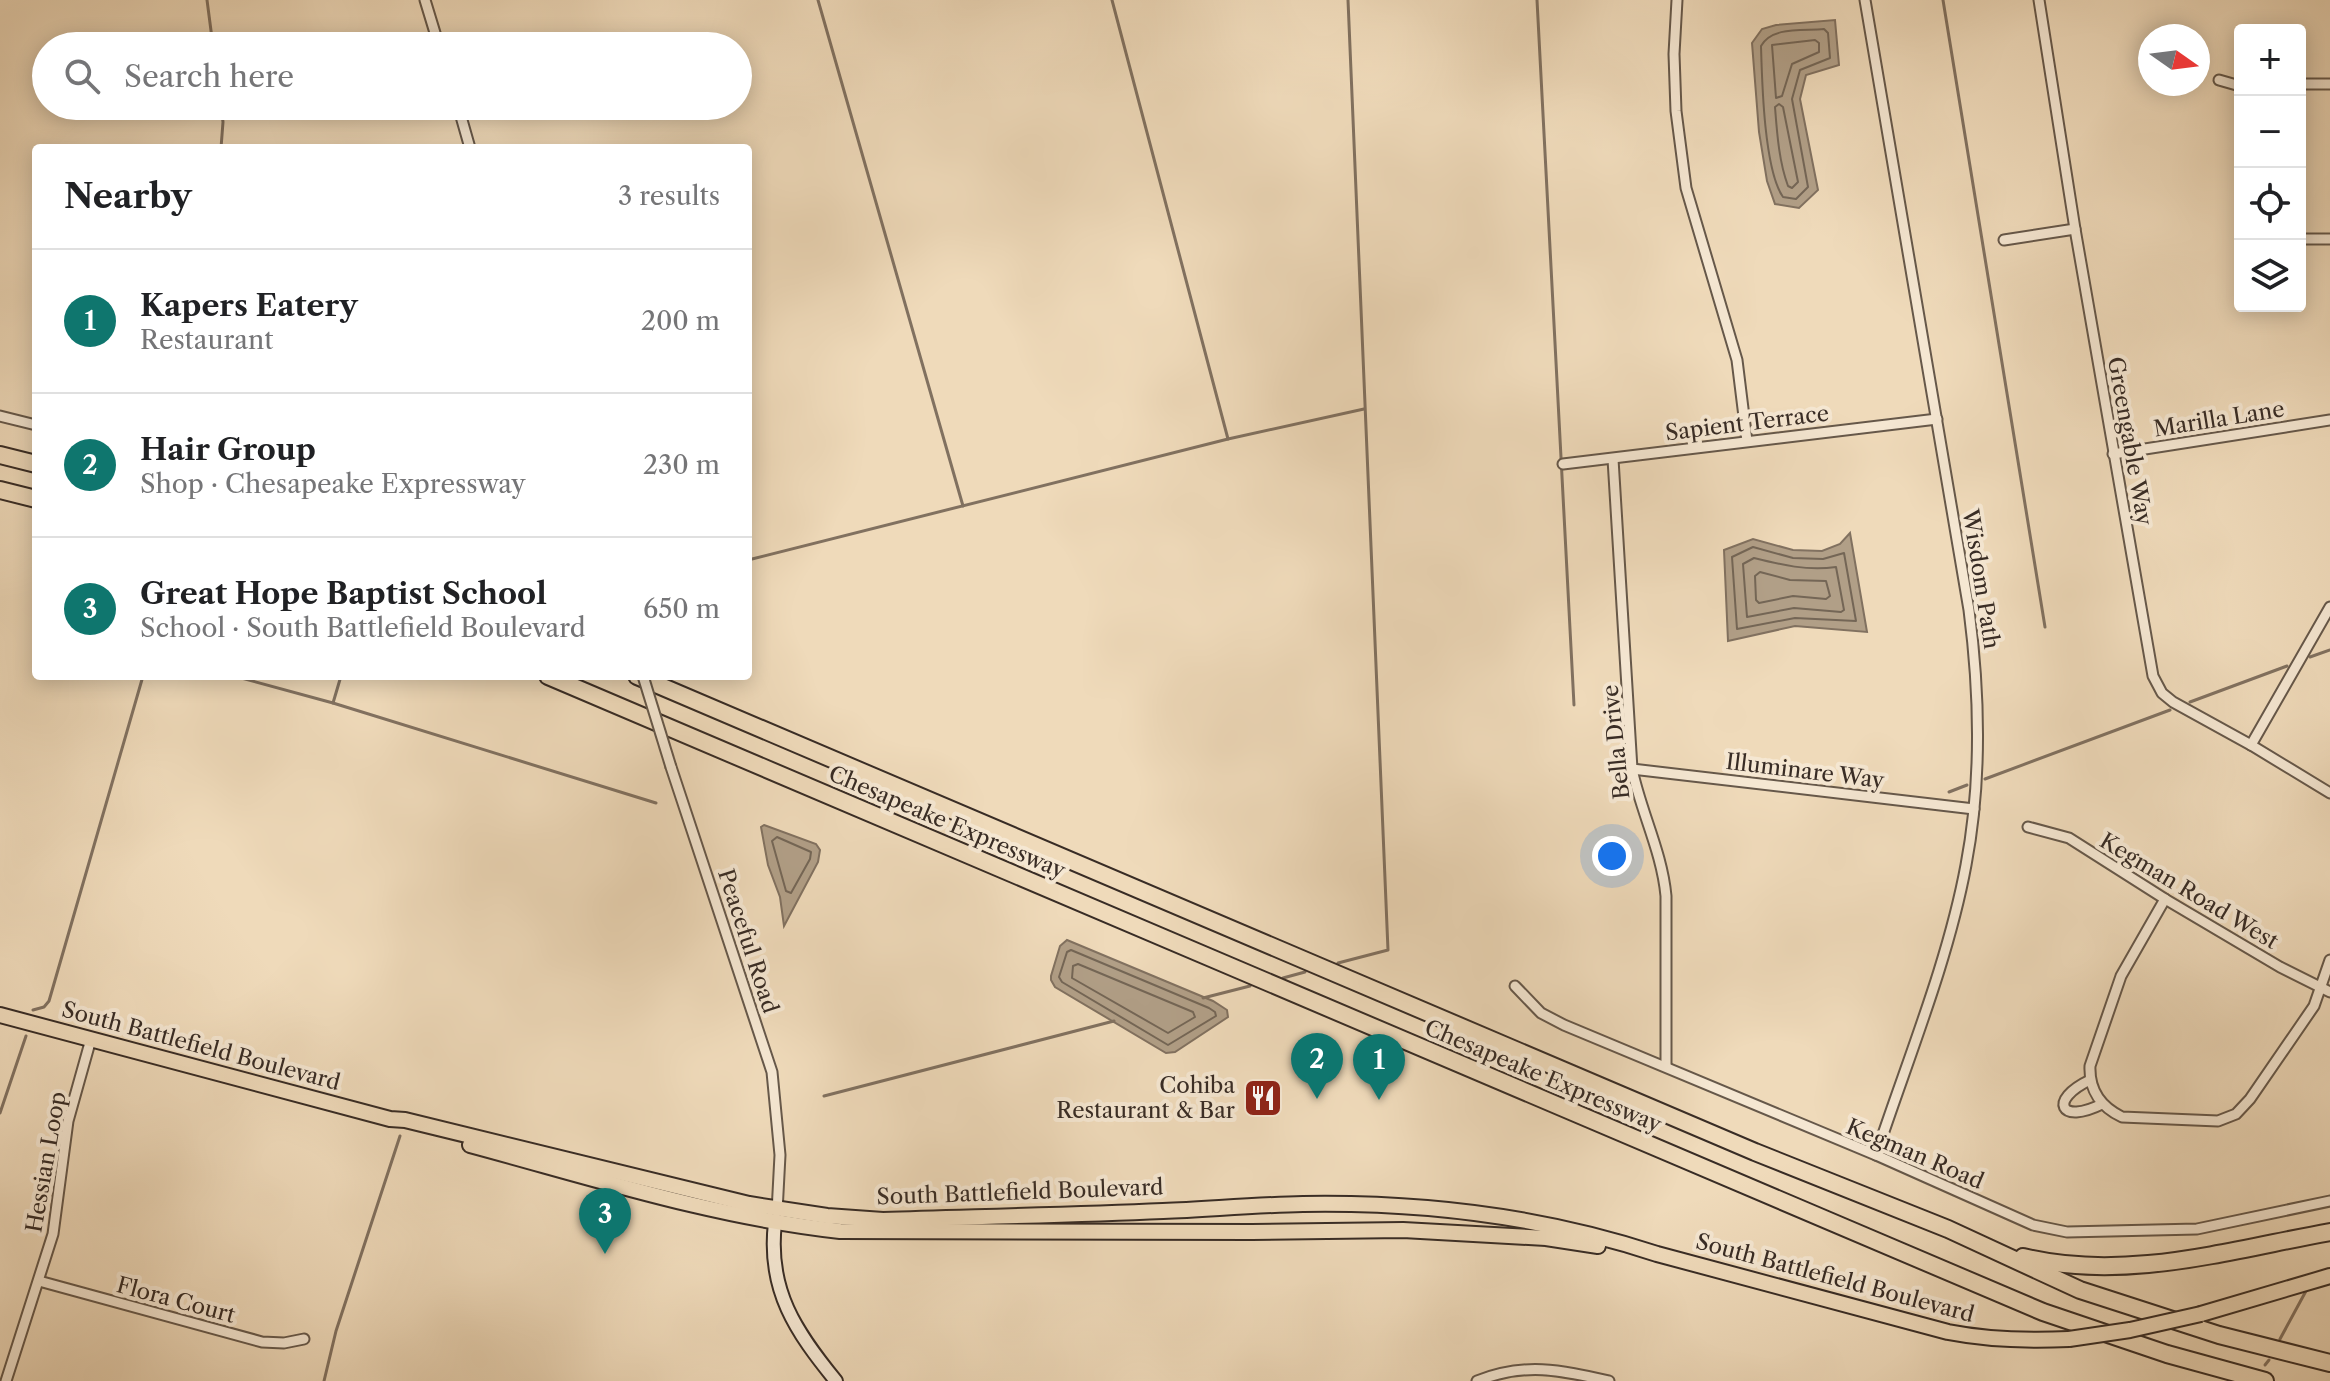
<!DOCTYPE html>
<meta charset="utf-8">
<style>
body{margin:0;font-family:"Libre Caslon Text",serif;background:#f6f6f6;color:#202124}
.controls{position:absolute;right:24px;top:24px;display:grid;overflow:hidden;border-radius:8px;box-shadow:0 4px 20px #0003}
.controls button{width:72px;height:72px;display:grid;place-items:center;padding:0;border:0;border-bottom:2px solid #e0e0e0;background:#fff;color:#202124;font:40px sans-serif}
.compass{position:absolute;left:2138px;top:24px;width:72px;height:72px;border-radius:50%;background:#fff;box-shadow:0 4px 20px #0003;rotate:104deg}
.you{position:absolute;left:1612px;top:856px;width:28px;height:28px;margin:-20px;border:6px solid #fff;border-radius:50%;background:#1a73e8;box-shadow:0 0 0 12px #1a73e833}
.badge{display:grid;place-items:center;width:52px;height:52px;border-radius:50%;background:#0f766e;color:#fff;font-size:26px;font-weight:700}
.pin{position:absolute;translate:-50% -66px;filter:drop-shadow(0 2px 4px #0008)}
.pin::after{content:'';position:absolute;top:42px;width:28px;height:24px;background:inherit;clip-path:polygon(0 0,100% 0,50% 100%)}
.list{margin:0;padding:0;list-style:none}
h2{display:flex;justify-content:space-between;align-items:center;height:104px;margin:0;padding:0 32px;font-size:34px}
h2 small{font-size:26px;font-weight:400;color:#757577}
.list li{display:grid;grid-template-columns:52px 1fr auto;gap:24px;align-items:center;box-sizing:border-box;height:144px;padding:0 32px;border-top:2px solid #e0e0e0}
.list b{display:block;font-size:30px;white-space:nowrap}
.list p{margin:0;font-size:26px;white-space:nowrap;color:#757577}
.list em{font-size:26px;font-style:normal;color:#757577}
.icon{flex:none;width:44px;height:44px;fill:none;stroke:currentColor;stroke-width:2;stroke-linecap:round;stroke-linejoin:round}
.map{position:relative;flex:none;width:2330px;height:1381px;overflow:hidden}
.search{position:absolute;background:#fff;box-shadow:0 4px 20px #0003;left:32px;top:32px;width:720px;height:88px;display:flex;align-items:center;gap:20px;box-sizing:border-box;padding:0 28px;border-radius:44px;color:#757577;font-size:30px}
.panel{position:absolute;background:#fff;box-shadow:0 4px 20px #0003;left:32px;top:144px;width:720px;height:536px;border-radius:8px}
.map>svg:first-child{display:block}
.water{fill:#b19f87;stroke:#817160;stroke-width:2}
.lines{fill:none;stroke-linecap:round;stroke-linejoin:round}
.shore{stroke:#746656;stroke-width:2}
.stream{stroke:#817160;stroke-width:3}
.street-casing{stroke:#66584a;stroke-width:13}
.secondary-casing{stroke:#382c25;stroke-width:16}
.primary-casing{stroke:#382c25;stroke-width:18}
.highway-casing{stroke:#382c25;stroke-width:20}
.street{stroke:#f5e7d2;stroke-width:9}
.secondary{stroke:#f5e7d2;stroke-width:12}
.primary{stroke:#efdaba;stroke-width:14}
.highway{stroke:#efdaba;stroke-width:16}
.street-bridge-casing{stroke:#66584a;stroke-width:13;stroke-linecap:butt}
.primary-bridge-casing{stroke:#382c25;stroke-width:18;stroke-linecap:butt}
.street-bridge{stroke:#f5e7d2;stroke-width:9}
.primary-bridge{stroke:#efdaba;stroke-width:14}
.labels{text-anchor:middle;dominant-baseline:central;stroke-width:8;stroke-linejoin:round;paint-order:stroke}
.street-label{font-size:22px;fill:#382c25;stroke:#f5e7d2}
.poi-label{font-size:22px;fill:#382c25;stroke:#f5e7d2;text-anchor:end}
</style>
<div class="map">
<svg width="2330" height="1381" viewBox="0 0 2330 1381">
<rect width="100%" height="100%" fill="#efdaba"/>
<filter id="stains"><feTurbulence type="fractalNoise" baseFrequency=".0025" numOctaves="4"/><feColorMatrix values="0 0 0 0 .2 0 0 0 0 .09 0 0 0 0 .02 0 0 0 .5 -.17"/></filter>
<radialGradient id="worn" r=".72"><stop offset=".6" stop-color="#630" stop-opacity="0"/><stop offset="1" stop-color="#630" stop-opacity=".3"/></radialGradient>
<g class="water">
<path d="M 1835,20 L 1839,65 L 1806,75 L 1800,99 L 1818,190 L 1799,208 L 1775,204 L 1767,181 L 1759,132 L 1752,43 L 1762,29 L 1776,25 Z"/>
<path d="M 1850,533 L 1867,632 L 1795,626 L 1728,641 L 1724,550 L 1753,539 L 1793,550 L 1822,551 L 1840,544 Z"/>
<path d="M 764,825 L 816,844 L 820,850 L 818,862 L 784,926 L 780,897 L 768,865 L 761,827 Z"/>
<path d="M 1067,940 L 1213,1001 L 1227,1010 L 1228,1017 L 1175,1052 L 1166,1053 L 1055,987 L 1051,980 L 1051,976 L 1060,946 Z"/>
</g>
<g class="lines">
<g class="shore">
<path d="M 1824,29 L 1828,33 L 1830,58 L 1800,70 L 1792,99 L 1808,187 L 1796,199 L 1783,197 C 1764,170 1762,81 1761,46 C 1772,26 1803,31 1824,29 Z"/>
<path d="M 1815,40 L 1819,43 L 1819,52 L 1792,64 L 1782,96 L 1776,98 L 1772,45 Z"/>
<path d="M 1779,104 L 1783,107 L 1798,182 L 1792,188 L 1788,186 C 1779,162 1777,133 1775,107 Z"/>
<path d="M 1753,547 L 1793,558 L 1823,559 L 1844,553 L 1856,621 L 1795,618 L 1737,629 L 1732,557 Z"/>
<path d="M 1754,558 C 1782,565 1807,571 1836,567 L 1844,610 L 1841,612 L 1794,608 L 1747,617 L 1743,564 Z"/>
<path d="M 1760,572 L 1790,580 L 1826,581 L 1830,596 L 1826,599 L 1793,596 L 1759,603 L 1756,600 L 1755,576 Z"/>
<path d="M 777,837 L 811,852 L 810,859 L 791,893 L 786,891 L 772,841 Z"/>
<path d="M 1071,950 L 1209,1008 L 1215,1012 L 1216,1016 L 1168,1045 L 1062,982 L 1059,977 L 1067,952 Z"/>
<path d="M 1078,964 L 1193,1012 L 1195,1017 L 1168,1033 L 1072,978 L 1073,966 Z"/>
</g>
<g class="stream">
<path d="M 207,0 L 213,46"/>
<path d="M 818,0 L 963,506"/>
<path d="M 1112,0 L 1228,439"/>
<path d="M 1537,0 L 1574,705"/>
<path d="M 1943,0 L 2045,627"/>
<path d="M 221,106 L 223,122 L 221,148"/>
<path d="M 748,560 L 1228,439 L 1364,409"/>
<path d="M 2310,657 L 2330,650"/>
<path d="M 234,676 L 333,703 L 656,803"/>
<path d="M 2190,702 L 2287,666"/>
<path d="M 333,703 L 341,676"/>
<path d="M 1985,779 L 2170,710"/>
<path d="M 1949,792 L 1967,785"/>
<path d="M 1338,963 L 1388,950 L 1348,0"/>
<path d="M 1283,978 L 1305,972"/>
<path d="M 1203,998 L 1250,986"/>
<path d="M 33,1010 L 44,1007 L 49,1001 L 143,676"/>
<path d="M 824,1096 L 1114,1021"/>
<path d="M 0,1113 L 26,1036"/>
<path d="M 2280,1339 L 2306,1291"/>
<path d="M 2265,1365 L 2269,1360"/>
<path d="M 324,1381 L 336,1331 L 400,1136"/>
</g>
<defs>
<g id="street">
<path d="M 425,0 L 439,46"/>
<path d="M 1677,0 L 1674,54 L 1676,111 L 1686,188 L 1737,360 L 1747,441"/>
<path d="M 1865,0 L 1969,610 C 1980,695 1982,781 1966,865 C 1948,962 1907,1061 1876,1155"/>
<path d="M 2039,0 L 2075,229 L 2153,676 L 2162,693 L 2173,702 L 2251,745 L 2330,793"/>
<path d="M 2219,80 L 2240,86"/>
<path d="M 2300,84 L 2330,84"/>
<path d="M 458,106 L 470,148"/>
<path d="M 2300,239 L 2330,239"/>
<path d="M 2004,240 L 2075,229"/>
<path d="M 0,416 L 36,425"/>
<path d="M 2113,454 L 2330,420"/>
<path d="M 1613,459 L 1632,769 C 1641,812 1662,852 1666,896 L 1666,1066"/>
<path d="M 1563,464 L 1937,419"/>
<path d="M 2251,745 L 2330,607"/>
<path d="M 671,767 L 772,1072 L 780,1155 L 777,1212"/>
<path d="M 1632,769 L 1974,809"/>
<path d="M 2028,827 L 2069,838 L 2165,899 L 2280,967 L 2330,992"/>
<path d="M 2165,899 L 2121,976 L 2090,1066 C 2089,1090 2101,1107 2122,1117 L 2218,1121 L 2236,1114 L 2250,1099 L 2314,1006 L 2330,960"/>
<path d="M 1515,986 L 1541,1013 L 1564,1025 L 1876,1155 L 2033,1225 L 2067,1232 L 2197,1229 L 2330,1201"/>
<path d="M 2090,1080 C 2048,1100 2060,1125 2102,1104"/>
<path d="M 39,1281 L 262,1342 L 284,1343 L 304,1339"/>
<path d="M 6,1381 L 53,1234 L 68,1121 L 91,1039"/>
<path d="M 1477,1381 C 1525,1362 1560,1370 1609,1381"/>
</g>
<path id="secondary" d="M 775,1223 C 767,1290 796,1332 836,1381"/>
<g id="primary">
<path d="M 0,1015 L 390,1119 L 405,1120 L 749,1204 L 827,1216 L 883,1220 C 977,1217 1070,1215 1163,1211 C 1210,1209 1256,1205 1303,1204 C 1422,1202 1545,1217 1657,1254 L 1948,1332 C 1989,1340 2027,1341 2069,1339"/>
<path d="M 470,1145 C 593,1178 713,1217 840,1231 L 1252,1232 L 1403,1230 L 1546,1238 L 1598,1246"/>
<path d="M 2201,1314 L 2330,1276"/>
</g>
<g id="highway">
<path d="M 0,455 L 36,464"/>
<path d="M 0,490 L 36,499"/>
<path d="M 548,676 L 2043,1312 L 2167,1354 L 2265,1381"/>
<path d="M 637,676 L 1755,1152 L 1948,1229 L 2080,1290 L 2219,1335 L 2330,1363"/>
<path d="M 2023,1257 C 2125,1282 2230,1250 2330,1232"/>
</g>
</defs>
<use href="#street" class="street-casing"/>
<use href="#secondary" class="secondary-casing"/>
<use href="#primary" class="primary-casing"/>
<use href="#highway" class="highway-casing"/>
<use href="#street" class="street"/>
<use href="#secondary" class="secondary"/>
<use href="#primary" class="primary"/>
<use href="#highway" class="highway"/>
<defs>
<path id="street-bridge" d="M 643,676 L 671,767"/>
<path id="primary-bridge" d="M 2069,1339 L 2130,1330 L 2201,1314"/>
</defs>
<use href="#street-bridge" class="street-bridge-casing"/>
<use href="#primary-bridge" class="primary-bridge-casing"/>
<use href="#street-bridge" class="street-bridge"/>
<use href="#primary-bridge" class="primary-bridge"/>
</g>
<defs>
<symbol id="restaurant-square" viewBox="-11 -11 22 22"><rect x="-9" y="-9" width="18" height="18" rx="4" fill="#8f2418" stroke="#f5e7d2"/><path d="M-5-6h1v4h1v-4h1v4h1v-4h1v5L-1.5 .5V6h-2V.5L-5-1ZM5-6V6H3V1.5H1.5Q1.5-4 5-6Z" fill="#fff"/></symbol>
</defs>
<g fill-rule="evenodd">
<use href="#restaurant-square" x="1241" y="1076" width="44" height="44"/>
</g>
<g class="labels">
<g class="street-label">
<text transform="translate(2219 419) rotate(-9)">Marilla Lane</text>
<text transform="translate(1747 423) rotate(-7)">Sapient Terrace</text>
<text transform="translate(2130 441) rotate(80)">Greengable Way</text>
<text transform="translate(1981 579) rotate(81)">Wisdom Path</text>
<text transform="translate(1616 742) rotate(-96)">Bella Drive</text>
<text transform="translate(1805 771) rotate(7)">Illuminare Way</text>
<text transform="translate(947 822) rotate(23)">Chesapeake Expressway</text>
<text transform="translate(2189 891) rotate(31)">Kegman Road West</text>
<text transform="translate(748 941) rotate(72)">Peaceful Road</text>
<text transform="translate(201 1046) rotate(15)">South Battlefield Boulevard</text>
<text transform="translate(1543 1076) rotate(23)">Chesapeake Expressway</text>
<text transform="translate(1915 1154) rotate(23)">Kegman Road</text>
<text transform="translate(46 1162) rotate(-80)">Hessian Loop</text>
<text transform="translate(1020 1192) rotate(-2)">South Battlefield Boulevard</text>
<text transform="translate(1835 1278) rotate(15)">South Battlefield Boulevard</text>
<text transform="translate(176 1300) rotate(15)">Flora Court</text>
</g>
<g class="poi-label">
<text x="1235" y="1085">Cohiba<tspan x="1235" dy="25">Restaurant &amp; Bar</tspan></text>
</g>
</g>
<rect width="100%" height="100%" filter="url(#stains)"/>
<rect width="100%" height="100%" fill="url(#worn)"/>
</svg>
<div class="controls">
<button>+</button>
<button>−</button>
<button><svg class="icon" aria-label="locate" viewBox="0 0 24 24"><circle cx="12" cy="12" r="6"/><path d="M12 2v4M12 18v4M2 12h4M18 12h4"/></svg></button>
<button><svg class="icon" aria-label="layers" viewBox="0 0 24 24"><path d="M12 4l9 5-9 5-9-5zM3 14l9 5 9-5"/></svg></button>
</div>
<svg class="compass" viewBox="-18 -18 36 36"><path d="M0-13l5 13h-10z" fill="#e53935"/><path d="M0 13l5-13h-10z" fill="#757577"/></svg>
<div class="you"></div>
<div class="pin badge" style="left:1379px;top:1100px">1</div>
<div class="pin badge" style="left:1317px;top:1099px">2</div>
<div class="pin badge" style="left:605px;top:1254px">3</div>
<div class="search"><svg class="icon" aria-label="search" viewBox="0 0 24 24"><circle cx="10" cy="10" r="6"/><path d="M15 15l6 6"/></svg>Search here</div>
<section class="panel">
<h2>Nearby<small>3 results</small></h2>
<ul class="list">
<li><span class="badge">1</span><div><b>Kapers Eatery</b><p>Restaurant</p></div><em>200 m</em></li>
<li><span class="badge">2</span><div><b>Hair Group</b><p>Shop · Chesapeake Expressway</p></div><em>230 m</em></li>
<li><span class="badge">3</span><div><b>Great Hope Baptist School</b><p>School · South Battlefield Boulevard</p></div><em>650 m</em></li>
</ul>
</section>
</div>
